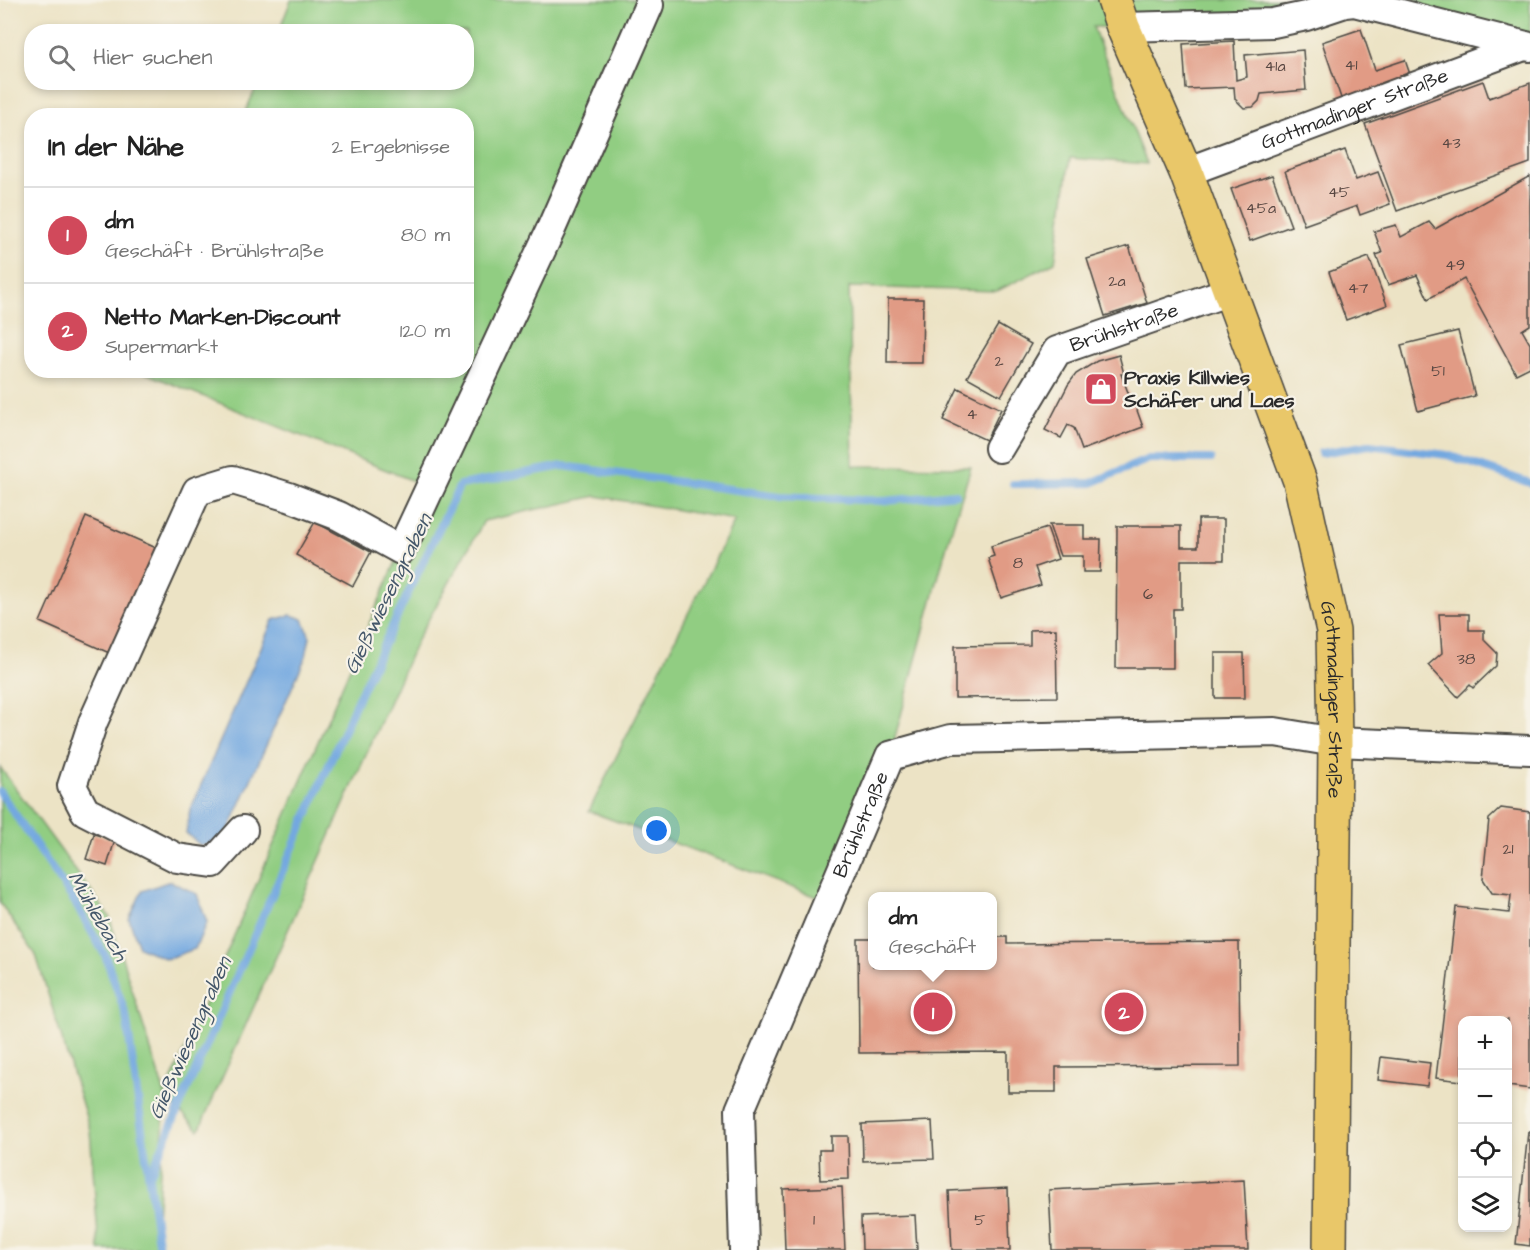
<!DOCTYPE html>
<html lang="de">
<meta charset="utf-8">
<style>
body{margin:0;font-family:"Architects Daughter",sans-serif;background:#f6f6f6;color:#222}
.controls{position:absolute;right:18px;bottom:18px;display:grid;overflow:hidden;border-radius:12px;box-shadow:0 3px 9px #0003}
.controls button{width:54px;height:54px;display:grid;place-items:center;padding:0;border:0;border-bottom:2px solid #e0e0e0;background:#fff;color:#222;font:30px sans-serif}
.you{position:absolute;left:657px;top:831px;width:21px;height:21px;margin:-15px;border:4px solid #fff;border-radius:50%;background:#1a73e8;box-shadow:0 0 0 9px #1a73e833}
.badge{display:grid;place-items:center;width:39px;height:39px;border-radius:50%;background:#d1495b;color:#fff;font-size:20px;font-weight:700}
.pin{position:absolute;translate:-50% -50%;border:3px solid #fff;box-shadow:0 2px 6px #0006}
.popup{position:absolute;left:868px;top:892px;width:129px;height:78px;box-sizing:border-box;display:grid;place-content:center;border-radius:12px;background:#fff;filter:drop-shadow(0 2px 4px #0005);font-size:20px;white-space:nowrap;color:#767676}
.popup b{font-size:22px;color:#222}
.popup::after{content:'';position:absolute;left:50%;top:100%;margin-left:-12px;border:12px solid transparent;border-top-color:#fff}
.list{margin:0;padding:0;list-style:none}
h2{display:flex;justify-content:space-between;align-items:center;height:78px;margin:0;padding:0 24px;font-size:26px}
h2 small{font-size:20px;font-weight:400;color:#767676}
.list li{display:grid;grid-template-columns:39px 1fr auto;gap:18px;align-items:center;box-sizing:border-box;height:96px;padding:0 24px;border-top:2px solid #e0e0e0}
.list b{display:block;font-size:22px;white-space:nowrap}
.list p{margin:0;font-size:20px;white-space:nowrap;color:#767676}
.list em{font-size:20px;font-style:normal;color:#767676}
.icon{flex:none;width:33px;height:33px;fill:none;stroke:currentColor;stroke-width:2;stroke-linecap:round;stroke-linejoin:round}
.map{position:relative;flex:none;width:1530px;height:1250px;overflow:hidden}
.search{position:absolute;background:#fff;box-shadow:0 3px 9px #0003;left:24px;top:24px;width:450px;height:66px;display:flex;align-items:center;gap:15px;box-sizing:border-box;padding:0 21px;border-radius:24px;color:#767676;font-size:22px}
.panel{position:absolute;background:#fff;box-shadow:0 3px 9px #0003;left:24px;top:108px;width:450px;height:270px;border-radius:24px}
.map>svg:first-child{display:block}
.green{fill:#91cd82;stroke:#5e7c56;stroke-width:1.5}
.water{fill:#73a8e0;stroke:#4f6a86;stroke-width:1.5}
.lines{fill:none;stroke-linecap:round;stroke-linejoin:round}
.stream{stroke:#73a8e0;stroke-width:8}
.building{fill:#e19b85}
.minor-casing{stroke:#484742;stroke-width:32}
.major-casing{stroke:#484742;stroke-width:36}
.minor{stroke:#fff;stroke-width:28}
.major{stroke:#e9c769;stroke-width:33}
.labels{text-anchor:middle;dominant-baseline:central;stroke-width:4.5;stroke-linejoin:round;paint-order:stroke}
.number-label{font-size:16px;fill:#584742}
.street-label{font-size:20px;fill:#2b2b2b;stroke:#f7f3e8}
.poi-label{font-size:20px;font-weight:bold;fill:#2b2b2b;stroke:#f7f3e8;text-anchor:start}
.water-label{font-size:21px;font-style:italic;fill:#44576a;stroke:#f7f3e8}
</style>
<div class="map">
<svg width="1530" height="1250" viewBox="0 0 1530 1250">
<rect width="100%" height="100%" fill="#f7f3e8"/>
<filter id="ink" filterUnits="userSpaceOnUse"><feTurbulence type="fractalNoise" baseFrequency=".0167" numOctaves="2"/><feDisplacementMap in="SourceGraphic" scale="12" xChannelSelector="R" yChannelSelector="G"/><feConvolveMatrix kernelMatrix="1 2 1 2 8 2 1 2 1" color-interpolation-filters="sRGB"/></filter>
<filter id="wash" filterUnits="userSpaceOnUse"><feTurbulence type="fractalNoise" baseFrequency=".008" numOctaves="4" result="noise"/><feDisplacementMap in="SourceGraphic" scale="24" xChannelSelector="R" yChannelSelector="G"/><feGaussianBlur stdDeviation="1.35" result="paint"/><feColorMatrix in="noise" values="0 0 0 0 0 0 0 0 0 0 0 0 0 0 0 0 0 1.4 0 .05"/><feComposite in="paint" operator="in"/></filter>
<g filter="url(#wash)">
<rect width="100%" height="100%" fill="#ece3c5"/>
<path class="green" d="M 291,0 L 1530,0 L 1530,47 L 1372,6 L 1123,27 L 1093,27 L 1147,164 L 1070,158 L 1055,262 L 997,291 L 849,287 L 853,466 L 971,467 L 947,545 L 890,756 L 828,901 L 589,811 L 735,520 L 596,496 L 484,521 L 418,638 L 199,1130 L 165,1097 L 155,1250 L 99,1250 L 90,1130 L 36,955 L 0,903 L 0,767 L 109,916 L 165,1095 L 401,550 L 431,488 L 140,371 L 466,370 L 466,116 L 244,115 L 258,83 L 466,82 L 466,32 L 279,31 Z"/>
<g class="water">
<path d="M 291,615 L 303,619 L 310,637 L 306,656 L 230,827 L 219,844 L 200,845 L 186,833 L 190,810 L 273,620 Z"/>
<path d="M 170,881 L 197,894 L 207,922 L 195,949 L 166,959 L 139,947 L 129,919 L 142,891 Z"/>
</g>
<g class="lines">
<g class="stream">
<path d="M 1321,453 L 1369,445 L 1447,455 L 1530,483"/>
<path d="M 1013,484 L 1091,483 L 1149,459 L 1211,459"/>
<path d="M 0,792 L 74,901 L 105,955 L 126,1015 L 159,1250"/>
<path d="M 149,1177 L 359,696 L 460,485 L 563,466 L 780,496 L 885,501 L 956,494"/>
</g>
</g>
<g id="blocks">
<g class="building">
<path d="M 1361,29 L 1375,70 L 1405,60 L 1413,83 L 1344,107 L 1322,42 Z"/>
<path d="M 1234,41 L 1236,80 L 1247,77 L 1245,55 L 1303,50 L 1306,90 L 1261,94 L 1259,101 L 1253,107 L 1244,108 L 1235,99 L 1234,87 L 1186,89 L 1183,44 Z"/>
<path d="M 1483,81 L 1489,98 L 1530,83 L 1530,163 L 1397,211 L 1365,124 Z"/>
<path d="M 1345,150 L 1356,180 L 1378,172 L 1390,204 L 1360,215 L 1357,206 L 1304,225 L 1285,171 Z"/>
<path d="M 1272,175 L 1291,226 L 1250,241 L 1231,189 Z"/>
<path d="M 1530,176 L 1530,325 L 1522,330 L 1530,344 L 1530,367 L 1516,374 L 1464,279 L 1428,299 L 1417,275 L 1388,285 L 1376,255 L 1382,253 L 1374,231 L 1396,225 L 1401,237 L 1429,222 L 1435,229 Z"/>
<path d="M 1129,246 L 1147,303 L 1105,316 L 1087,259 Z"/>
<path d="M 1369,257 L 1387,305 L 1346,320 L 1329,272 Z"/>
<path d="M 888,299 L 923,299 L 922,363 L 887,363 Z"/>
<path d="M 998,325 L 1031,344 L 1001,396 L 967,377 Z"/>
<path d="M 1458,331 L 1475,396 L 1418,411 L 1401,345 Z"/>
<path d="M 1119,355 L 1124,374 L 1121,374 L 1129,395 L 1125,397 L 1128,405 L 1134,402 L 1143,427 L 1082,450 L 1074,428 L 1068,425 L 1061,438 L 1045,430 L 1068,385 L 1076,374 L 1097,361 Z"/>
<path d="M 958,388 L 1001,409 L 986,440 L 943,420 Z"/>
<path d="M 86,517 L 163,551 L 116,656 L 40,622 Z"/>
<path d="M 1198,519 L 1224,519 L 1224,560 L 1181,560 L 1181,609 L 1173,609 L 1173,668 L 1116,668 L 1117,526 L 1181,526 L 1181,547 L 1198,547 Z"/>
<path d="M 315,522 L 371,552 L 353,586 L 296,555 Z"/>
<path d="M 1049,525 L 1084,525 L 1084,539 L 1101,539 L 1100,572 L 1083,572 L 1083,556 L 1060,556 Z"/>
<path d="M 1047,528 L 1058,559 L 1035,567 L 1041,585 L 1001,598 L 988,558 L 994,556 L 991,546 Z"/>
<path d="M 1439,614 L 1469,614 L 1469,630 L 1484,630 L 1484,640 L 1497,653 L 1496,666 L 1473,688 L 1470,685 L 1458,697 L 1428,665 L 1442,653 Z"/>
<path d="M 1056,629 L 1057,697 L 955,698 L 955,646 L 1030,645 L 1030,630 Z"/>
<path d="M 1215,653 L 1244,653 L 1245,698 L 1215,698 Z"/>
<path d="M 1501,808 L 1530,812 L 1530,1089 L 1508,1086 L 1508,1020 L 1462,1020 L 1462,1081 L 1436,1078 L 1456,907 L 1509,913 L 1511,895 L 1492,893 L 1483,879 L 1489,819 Z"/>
<path d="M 94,834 L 115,840 L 107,866 L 86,859 Z"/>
<path d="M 993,937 L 1007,937 L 1007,944 L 1239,942 L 1240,1066 L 1056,1067 L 1056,1092 L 1008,1092 L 1008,1052 L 859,1053 L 858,939 L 873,939 L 873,966 L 993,966 Z"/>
<path d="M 1381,1057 L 1430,1063 L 1427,1086 L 1378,1080 Z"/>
<path d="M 932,1121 L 934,1159 L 863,1161 L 862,1124 Z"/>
<path d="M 1528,1132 L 1530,1132 L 1530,1246 L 1516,1244 Z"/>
<path d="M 831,1136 L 848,1136 L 849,1179 L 820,1180 L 819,1150 L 831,1150 Z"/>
<path d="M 1244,1180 L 1248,1250 L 1052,1250 L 1049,1190 Z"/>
<path d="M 842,1187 L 845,1250 L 785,1250 L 783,1189 Z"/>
<path d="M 1008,1188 L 1010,1250 L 952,1250 L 949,1191 Z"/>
<path d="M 915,1215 L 917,1250 L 862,1250 L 861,1217 Z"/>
</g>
</g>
</g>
<g filter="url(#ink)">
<use href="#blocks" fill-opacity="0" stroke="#484742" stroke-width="1.5"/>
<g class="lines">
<defs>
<g id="minor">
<path d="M 1123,27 L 1273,23 L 1306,16 L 1345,3 L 1354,2 L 1530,47"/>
<path id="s1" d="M 1186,172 L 1524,46"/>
<path id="s2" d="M 999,448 L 1057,351 L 1230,291"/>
<path d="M 243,830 L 213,863 L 177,858 L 85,811 L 72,786 L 93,722 L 197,491 L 233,480 L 289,497 L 339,516 L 401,550 L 551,229 L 649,5"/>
<path id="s3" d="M 744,1250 L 740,1110 L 890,756 L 951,739 L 1275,732 L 1335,742 L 1530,750"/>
</g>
<g id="major">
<path id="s4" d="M 1114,0 L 1123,27 L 1186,172 L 1300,481 L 1333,631 L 1335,742 L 1330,1250"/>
</g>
</defs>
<use href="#minor" class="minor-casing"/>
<use href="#major" class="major-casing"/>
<use href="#minor" class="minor"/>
<use href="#major" class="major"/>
</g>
</g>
<defs>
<symbol id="shop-square" viewBox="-11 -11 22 22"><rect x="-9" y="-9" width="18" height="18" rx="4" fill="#d1495b" stroke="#f7f3e8"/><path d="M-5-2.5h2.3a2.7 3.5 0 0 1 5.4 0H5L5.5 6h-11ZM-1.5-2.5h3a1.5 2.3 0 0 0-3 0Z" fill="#fff"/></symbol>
</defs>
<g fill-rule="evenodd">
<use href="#shop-square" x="1082" y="370" width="38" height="38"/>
</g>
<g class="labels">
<g class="number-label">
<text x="1351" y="65">41</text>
<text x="1275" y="66">41a</text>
<text x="1451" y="143">43</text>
<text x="1339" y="192">45</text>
<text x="1261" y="208">45a</text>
<text x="1455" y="265">49</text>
<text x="1117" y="281">2a</text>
<text x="1358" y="288">47</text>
<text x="999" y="361">2</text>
<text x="1438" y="371">51</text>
<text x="972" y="414">4</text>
<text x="1018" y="563">8</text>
<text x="1148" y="594">6</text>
<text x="1466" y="659">38</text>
<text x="1508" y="849">21</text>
<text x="814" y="1220">1</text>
<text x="980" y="1220">5</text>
</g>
<g class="street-label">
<text stroke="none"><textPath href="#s1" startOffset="180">Gottmadinger Straße</textPath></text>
<text stroke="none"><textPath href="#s2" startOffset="184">Brühlstraße</textPath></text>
<text stroke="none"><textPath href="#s4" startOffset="738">Gottmadinger Straße</textPath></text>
<text stroke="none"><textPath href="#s3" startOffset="450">Brühlstraße</textPath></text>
</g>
<g class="poi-label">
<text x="1124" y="378">Praxis Killwies<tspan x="1124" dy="23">Schäfer und Laes</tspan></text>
</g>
<g class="water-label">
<text transform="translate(388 594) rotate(-64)">Gießwiesengraben</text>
<text transform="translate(98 916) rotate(60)">Mühlebach</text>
<text transform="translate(190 1038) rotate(-66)">Gießwiesengraben</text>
</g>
</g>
</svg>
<div class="controls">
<button>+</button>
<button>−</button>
<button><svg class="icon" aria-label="locate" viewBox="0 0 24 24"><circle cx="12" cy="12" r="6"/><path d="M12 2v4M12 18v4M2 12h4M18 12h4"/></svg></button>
<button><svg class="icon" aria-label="layers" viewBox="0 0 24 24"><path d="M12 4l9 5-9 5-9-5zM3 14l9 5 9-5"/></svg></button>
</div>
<div class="you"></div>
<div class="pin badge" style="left:933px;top:1012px">1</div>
<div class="popup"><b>dm</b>Geschäft</div>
<div class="pin badge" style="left:1124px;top:1012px">2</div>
<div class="search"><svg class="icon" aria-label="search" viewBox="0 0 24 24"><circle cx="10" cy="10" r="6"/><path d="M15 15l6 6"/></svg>Hier suchen</div>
<section class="panel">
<h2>In der Nähe<small>2 Ergebnisse</small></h2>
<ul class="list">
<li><span class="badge">1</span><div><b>dm</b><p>Geschäft · Brühlstraße</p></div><em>80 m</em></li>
<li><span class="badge">2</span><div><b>Netto Marken-Discount</b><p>Supermarkt</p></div><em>120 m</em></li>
</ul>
</section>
</div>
